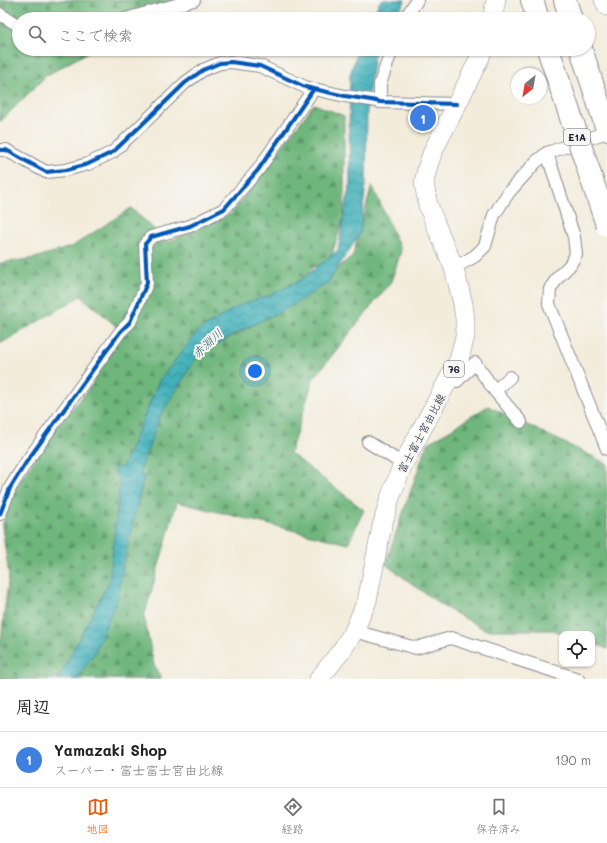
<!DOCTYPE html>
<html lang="ja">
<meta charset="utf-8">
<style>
body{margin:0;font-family:Mali,"Klee One",sans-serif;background:#f2f2f2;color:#222}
.controls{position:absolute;right:12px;bottom:12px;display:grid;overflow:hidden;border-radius:8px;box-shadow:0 1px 3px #0004}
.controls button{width:36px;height:36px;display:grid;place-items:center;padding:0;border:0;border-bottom:1px solid #e0e0e0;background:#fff;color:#222;font:20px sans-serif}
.compass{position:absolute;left:511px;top:68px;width:36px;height:36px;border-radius:50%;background:#fff;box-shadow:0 1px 3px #0004;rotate:211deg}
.you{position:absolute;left:255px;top:371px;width:14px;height:14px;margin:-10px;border:3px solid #fff;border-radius:50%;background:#1a73e8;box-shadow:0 0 0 6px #1a73e833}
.badge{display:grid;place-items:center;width:26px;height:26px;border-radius:50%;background:#ea580c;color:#fff;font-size:13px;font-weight:700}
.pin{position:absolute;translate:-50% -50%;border:2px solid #fff;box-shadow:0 1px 4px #0006}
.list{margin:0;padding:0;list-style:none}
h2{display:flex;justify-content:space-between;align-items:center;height:52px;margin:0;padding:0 16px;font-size:17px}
h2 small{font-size:13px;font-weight:400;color:#767676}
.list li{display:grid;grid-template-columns:26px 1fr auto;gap:12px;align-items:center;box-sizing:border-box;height:56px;padding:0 16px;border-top:1px solid #e0e0e0}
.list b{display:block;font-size:15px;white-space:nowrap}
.list p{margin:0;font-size:13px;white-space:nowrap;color:#767676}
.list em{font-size:13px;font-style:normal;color:#767676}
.icon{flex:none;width:22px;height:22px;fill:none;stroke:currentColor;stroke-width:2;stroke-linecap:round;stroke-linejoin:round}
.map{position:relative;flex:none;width:607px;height:679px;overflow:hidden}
.search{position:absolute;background:#fff;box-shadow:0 1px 3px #0004;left:12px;right:12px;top:12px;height:44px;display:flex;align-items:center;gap:10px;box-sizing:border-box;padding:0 14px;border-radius:22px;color:#767676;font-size:15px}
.sheet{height:108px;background:#fff}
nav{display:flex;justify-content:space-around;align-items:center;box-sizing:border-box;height:56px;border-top:1px solid #e0e0e0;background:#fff;font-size:11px;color:#767676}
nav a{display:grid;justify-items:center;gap:2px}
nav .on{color:#ea580c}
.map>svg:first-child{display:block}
.forest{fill:url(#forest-firs);stroke:#486c5c}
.water{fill:url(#water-waves);stroke:#31697a}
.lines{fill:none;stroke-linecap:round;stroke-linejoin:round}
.street-casing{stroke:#8a878b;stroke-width:14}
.secondary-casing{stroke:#8a878b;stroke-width:18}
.primary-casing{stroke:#8a878b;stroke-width:20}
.highway-casing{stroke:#8a878b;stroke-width:24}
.street{stroke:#fff;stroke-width:12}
.secondary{stroke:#fff;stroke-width:17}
.primary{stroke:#fff;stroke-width:19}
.highway{stroke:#fff;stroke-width:22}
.highway-bridge-casing{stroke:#8a878b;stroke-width:24;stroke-linecap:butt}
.highway-bridge{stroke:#fff;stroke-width:22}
.cycleway-casing{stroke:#f6f6f2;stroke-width:6}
.cycleway{stroke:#0057b8;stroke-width:4}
.labels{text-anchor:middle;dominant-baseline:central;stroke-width:4;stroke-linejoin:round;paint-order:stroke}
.shield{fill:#f6f6f2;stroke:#626272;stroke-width:1}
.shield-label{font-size:10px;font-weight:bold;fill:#22223b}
.street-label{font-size:11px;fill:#22223b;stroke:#f6f6f2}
.water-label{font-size:12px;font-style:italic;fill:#2e5b6d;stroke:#f6f6f2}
</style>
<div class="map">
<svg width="607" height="679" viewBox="0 0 607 679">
<defs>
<pattern id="forest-firs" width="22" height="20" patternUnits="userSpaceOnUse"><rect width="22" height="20" fill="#6eb67c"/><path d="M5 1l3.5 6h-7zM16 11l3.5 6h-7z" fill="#5a9467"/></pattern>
<pattern id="water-waves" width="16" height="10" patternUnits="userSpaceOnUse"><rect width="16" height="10" fill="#40b0b9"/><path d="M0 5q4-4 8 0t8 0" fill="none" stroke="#358f98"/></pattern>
</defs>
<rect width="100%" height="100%" fill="#f6f6f2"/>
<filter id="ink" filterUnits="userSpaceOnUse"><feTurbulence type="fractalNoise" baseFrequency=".025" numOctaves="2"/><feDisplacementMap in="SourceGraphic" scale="8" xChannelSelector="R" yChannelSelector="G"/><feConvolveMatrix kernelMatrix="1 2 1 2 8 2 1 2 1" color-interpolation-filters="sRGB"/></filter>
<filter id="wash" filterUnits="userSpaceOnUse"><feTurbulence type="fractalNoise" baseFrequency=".012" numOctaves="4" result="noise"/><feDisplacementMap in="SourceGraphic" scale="16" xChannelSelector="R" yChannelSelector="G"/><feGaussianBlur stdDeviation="0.9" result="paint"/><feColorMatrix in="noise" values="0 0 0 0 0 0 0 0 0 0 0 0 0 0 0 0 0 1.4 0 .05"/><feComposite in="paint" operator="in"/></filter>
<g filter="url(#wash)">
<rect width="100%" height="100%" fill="#f3ecdb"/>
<g class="forest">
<path d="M 0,0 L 181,0 L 147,19 L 19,19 L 19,49 L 94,49 L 47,75 L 0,122 Z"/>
<path d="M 314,104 L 344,116 L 344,217 L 330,260 L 314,267 L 297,285 L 189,360 L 310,293 L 353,255 L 372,185 L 401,251 L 391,282 L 313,379 L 300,422 L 290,453 L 364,510 L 348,544 L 177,502 L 144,617 L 154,665 L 161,679 L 0,679 L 0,647 L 9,575 L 2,526 L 15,489 L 50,435 L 92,385 L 117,327 L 81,296 L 0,344 L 0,263 L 35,258 L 73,246 L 131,208 L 168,242 L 231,214 Z"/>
<path d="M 488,406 L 606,463 L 607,466 L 607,649 L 592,643 L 592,634 L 565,634 L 553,630 L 486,630 L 444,607 L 385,564 L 427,444 Z"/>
</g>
<g class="water">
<path d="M 381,0 L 405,0 L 404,3 L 395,19 L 370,19 Z"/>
<path d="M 358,49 L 377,49 L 374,55 L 367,106 L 366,184 L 360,233 L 328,283 L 290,307 L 244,329 L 198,355 L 160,416 L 139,474 L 144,476 L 122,570 L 118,596 L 94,654 L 77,679 L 58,679 L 109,582 L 120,484 L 113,466 L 122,468 L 159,381 L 198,331 L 238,306 L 270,295 L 301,280 L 338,250 L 350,182 L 349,130 L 350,75 Z"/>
</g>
</g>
<g filter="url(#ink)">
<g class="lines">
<defs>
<g id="street">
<path d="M 0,14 L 19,26"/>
<path d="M 125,19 L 194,0"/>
<path d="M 405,19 L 417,0"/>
<path d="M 66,49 L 78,49"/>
<path d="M 380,102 L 380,84 L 392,49"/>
<path d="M 0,150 L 6,150 L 46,172 L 66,170 L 88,164 L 113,152 L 151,116 L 185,83 L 203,70 L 220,63 L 231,62 L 260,66 L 305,87 L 345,96 L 371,100 L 380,102 L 457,104"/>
<path d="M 547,153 L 574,237 L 576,254 L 570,265 L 558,277 L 550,289 L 549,304 L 607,449"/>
<path d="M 454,268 L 475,256 L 485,246 L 494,215 L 509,192 L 536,162 L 547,153 L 607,132"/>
<path d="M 449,379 L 457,381 L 475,363 L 495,391 L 521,422"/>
<path d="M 495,391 L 510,377"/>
<path d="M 368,442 L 403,464"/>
<path d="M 0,514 L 10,488 L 27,461 L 120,332 L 130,322 L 147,283 L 145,244 L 151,237 L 190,226 L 224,209 L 258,170 L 313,90"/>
<path d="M 354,631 L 416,648 L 451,638 L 578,679"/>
</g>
<path id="secondary" d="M 603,0 L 607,7"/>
<g id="primary">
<path d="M 492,19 L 496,0"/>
<path d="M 319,679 L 342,650 L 354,631 L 360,617 L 367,601 L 382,526 L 390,498 L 403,464 L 459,360 L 465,336 L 465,319 L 463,304 L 454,268 L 435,223 L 428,205 L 424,183 L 428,165 L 434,149 L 457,104 L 480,57 L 483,49"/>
</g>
<g id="highway">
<path d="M 532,0 L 538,19"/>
<path d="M 565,0 L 571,19"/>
<path d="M 581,49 L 607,129"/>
</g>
</defs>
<use href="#street" class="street-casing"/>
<use href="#secondary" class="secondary-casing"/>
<use href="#primary" class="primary-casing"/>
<use href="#highway" class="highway-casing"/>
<use href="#street" class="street"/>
<use href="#secondary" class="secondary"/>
<use href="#primary" class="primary"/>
<use href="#highway" class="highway"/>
<defs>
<path id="highway-bridge" d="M 548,49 L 607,225"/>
</defs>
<use href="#highway-bridge" class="highway-bridge-casing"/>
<use href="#highway-bridge" class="highway-bridge"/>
<defs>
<g id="cycleway">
<path d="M 0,150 L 6,150 L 46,172 L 66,170 L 88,164 L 113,152 L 151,116 L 185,83 L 203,70 L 220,63 L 231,62 L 260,66 L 305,87 L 345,96 L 371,100 L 380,102 L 457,104"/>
<path d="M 0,514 L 10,488 L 27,461 L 120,332 L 130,322 L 147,283 L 145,244 L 151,237 L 190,226 L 224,209 L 258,170 L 313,90"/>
</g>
</defs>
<use href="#cycleway" class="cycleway-casing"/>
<use href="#cycleway" class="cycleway"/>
</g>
</g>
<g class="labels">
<g class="shield">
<rect x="564" y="129" width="26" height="16" rx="3"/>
<rect x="444" y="361" width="20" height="16" rx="3"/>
</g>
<g class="shield-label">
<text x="577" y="137">E1A</text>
<text x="454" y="369">76</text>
</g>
<g class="street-label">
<text transform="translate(421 433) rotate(-62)">富士富士宮由比線</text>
</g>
<g class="water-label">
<text transform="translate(207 343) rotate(-43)">赤淵川</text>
</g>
</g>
</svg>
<div class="controls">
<button><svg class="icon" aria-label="locate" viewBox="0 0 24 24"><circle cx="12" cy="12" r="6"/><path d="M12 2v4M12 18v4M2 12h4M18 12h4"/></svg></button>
</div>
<svg class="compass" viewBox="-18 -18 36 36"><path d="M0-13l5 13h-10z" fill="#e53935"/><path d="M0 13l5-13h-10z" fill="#767676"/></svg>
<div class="you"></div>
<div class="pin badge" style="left:423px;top:118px;background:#3f7fe0">1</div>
<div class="search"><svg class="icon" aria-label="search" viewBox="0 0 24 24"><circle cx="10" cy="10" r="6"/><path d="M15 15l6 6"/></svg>ここで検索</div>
</div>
<section class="sheet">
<h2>周辺<small></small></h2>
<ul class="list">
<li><span class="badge" style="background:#3f7fe0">1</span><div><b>Yamazaki Shop</b><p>スーパー · 富士富士宮由比線</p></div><em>190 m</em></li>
</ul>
</section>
<nav>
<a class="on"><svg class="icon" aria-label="map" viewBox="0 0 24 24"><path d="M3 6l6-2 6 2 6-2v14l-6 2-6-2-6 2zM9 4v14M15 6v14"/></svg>地図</a>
<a><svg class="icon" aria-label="directions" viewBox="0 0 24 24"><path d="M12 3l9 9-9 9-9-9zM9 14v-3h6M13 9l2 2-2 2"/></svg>経路</a>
<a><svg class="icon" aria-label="saved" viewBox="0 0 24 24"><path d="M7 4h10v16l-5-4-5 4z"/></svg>保存済み</a>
</nav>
